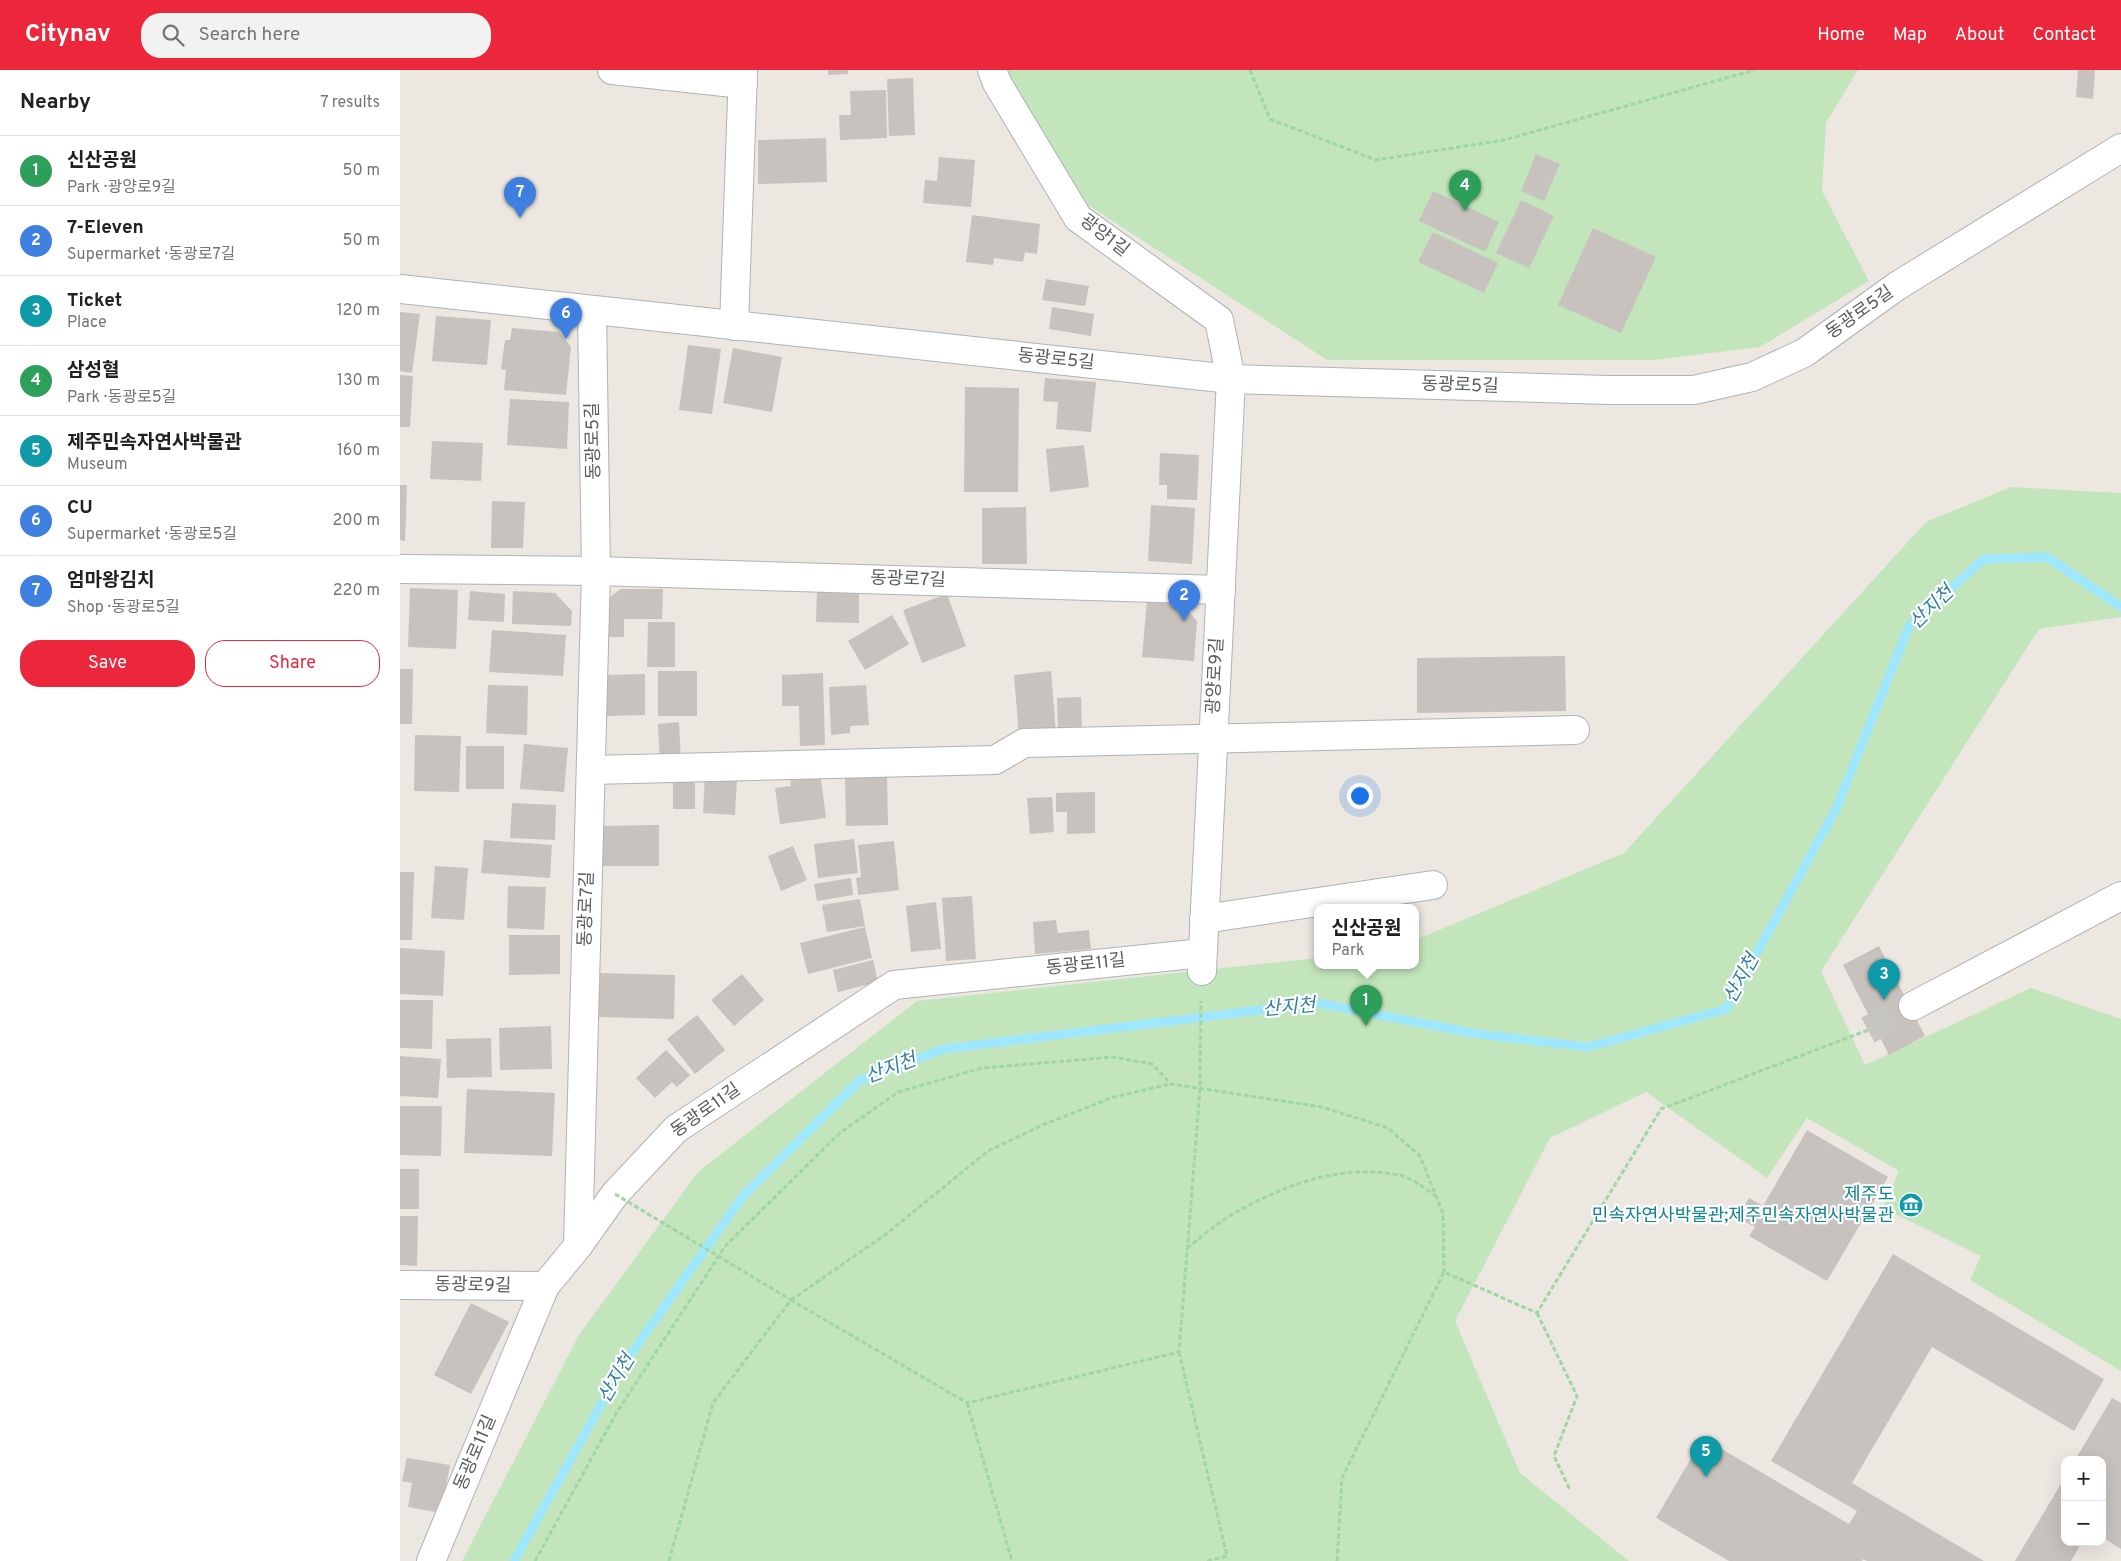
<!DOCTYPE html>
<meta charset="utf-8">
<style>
body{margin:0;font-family:Overpass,"Noto Sans KR",sans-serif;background:#f2f2f2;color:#202124}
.controls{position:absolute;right:15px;bottom:15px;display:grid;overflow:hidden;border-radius:10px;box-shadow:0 5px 20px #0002}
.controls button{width:45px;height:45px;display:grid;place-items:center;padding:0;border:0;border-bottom:1px solid #e0e0e0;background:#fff;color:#202124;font:25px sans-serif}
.you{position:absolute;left:959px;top:725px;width:18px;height:18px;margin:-12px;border:4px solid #fff;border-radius:50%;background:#1a73e8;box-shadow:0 0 0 8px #1a73e833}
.badge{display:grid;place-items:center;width:32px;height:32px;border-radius:50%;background:#ec273c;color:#fff;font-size:16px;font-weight:700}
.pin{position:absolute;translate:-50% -41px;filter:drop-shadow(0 1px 2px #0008)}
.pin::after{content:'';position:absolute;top:26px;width:18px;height:15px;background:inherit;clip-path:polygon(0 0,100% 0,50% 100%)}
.popup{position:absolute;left:914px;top:834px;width:105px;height:65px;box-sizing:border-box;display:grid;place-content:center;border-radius:10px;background:#fff;filter:drop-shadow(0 1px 4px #0005);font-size:16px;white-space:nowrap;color:#757577}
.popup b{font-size:19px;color:#202124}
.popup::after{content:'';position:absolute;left:50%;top:100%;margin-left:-10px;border:10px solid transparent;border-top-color:#fff}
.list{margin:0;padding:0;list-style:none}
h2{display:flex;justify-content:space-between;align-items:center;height:65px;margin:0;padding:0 20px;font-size:21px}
h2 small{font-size:16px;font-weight:400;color:#757577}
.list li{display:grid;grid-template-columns:32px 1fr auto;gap:15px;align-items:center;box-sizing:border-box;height:70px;padding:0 20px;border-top:1px solid #e0e0e0}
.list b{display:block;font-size:19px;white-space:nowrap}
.list p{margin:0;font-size:16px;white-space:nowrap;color:#757577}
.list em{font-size:16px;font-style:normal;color:#757577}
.actions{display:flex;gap:10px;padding:15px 20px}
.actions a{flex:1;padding:11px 0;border:1px solid #ec273c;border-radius:20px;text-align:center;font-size:18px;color:#ec273c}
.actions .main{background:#ec273c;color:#fff}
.icon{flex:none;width:28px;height:28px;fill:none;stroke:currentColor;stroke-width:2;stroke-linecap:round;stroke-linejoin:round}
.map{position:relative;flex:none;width:1721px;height:1491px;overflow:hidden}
header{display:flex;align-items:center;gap:30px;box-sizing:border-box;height:70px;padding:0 25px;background:#ec273c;color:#fff}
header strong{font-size:24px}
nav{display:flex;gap:28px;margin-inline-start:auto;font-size:18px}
.search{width:350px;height:45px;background:#f2f2f2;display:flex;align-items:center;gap:12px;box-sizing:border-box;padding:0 18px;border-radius:20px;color:#757577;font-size:19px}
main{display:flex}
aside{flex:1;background:#fff}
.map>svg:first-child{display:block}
.green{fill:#c3e5bb}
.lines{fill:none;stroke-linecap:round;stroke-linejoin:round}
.stream{stroke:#9ee7ff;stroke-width:9}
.building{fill:#c7c2bd}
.minor-tunnel{stroke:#c7c5c0;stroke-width:28;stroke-dasharray:28 14;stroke-linecap:butt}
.minor-casing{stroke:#aeb3b6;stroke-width:30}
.path{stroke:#9ed7a3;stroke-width:3;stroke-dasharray:5 2.5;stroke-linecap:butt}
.minor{stroke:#fff;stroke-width:28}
.path-bridge{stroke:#9ed7a3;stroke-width:3;stroke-dasharray:5 2.5;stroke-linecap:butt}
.labels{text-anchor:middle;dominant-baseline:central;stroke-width:4.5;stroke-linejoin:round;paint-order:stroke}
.street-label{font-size:18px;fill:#595e62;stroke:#fff}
.culture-label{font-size:18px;fill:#0d838f;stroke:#fff;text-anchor:end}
.water-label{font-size:19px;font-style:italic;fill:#367da0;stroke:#fff}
</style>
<header>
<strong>Citynav</strong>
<div class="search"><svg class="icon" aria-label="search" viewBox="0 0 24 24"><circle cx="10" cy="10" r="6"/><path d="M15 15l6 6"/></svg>Search here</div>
<nav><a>Home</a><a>Map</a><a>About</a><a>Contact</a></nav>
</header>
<main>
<aside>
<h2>Nearby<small>7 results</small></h2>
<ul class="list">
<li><span class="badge" style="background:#2e9e5b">1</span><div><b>신산공원</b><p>Park · 광양로9길</p></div><em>50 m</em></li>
<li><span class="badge" style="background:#3f7fe0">2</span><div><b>7-Eleven</b><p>Supermarket · 동광로7길</p></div><em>50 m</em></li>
<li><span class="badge" style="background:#0f9aa8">3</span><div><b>Ticket</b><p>Place</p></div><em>120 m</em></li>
<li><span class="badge" style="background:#2e9e5b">4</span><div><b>삼성혈</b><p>Park · 동광로5길</p></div><em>130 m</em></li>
<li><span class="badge" style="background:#0f9aa8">5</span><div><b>제주민속자연사박물관</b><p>Museum</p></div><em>160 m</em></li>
<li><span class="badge" style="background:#3f7fe0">6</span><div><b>CU</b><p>Supermarket · 동광로5길</p></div><em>200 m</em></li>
<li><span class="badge" style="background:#3f7fe0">7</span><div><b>엄마왕김치</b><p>Shop · 동광로5길</p></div><em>220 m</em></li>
</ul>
<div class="actions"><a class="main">Save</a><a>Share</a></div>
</aside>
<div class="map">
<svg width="1721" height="1491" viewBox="0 0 1721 1491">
<rect width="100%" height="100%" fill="#ece7e0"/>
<g class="green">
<path d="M 606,0 L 1458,0 L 1426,53 L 1422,121 L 1469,211 L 1360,277 L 1254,290 L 927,290 L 677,128 L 647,83 Z"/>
<path d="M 1611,417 L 1721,423 L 1721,547 L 1639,559 L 1421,901 L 1465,995 L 1631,918 L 1721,949 L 1721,1301 L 1570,1210 L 1581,1186 L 1483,1138 L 1499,1101 L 1407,1048 L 1367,1108 L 1246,1022 L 1150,1068 L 1055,1251 L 1120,1403 L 1229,1491 L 62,1491 L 179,1265 L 298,1102 L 517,931 L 917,888 L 917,895 L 1015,895 L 1015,870 L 1224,783 L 1526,452 Z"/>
</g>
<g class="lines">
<path class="stream" d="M 114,1491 L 223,1295 L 343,1126 L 460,1010 L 544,979 L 917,933 L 1078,964 L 1188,977 L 1326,939 L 1436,739 L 1509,556 L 1584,489 L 1647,487 L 1721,537"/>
</g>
<g class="building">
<path d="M 428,0 L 448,0 L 448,4 L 428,5 Z"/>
<path d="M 1678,0 L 1695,0 L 1693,29 L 1676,27 Z"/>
<path d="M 513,8 L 515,65 L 489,66 L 487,9 Z"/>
<path d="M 486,20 L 487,68 L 440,70 L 439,45 L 451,45 L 450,21 Z"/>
<path d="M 426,68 L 427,112 L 358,114 L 358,70 Z"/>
<path d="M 1136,84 L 1160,94 L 1144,131 L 1121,121 Z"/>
<path d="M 539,87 L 575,90 L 571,137 L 523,133 L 525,110 L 537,111 Z"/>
<path d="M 1033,121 L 1099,152 L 1085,182 L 1019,151 Z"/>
<path d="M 1121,130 L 1154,146 L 1129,198 L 1096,183 Z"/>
<path d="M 572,145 L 640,154 L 637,184 L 625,182 L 623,192 L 594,188 L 593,195 L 566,192 Z"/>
<path d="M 1193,158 L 1256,187 L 1221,263 L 1158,235 Z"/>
<path d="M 1033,162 L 1098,193 L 1084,223 L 1018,192 Z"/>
<path d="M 646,209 L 689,216 L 685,236 L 642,230 Z"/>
<path d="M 652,237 L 694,244 L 691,266 L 649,259 Z"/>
<path d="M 0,242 L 20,244 L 12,303 L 0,301 Z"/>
<path d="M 36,246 L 91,250 L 87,295 L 32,291 Z"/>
<path d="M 112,258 L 159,262 L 171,277 L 166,325 L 104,320 L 106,300 L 101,299 L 105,270 L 110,270 Z"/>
<path d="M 288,275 L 321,279 L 312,344 L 279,340 Z"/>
<path d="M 333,278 L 382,287 L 372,342 L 323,333 Z"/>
<path d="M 0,305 L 13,306 L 10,357 L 0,357 Z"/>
<path d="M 645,308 L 696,312 L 691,362 L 656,359 L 658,332 L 643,331 Z"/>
<path d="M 565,317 L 619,318 L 618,422 L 564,422 Z"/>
<path d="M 110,329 L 169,332 L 167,379 L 107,375 Z"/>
<path d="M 32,371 L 83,373 L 81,411 L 30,409 Z"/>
<path d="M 684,375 L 689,417 L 650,422 L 646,379 Z"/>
<path d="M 760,383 L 799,385 L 797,430 L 767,429 L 767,415 L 759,415 Z"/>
<path d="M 0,415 L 7,415 L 5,471 L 0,470 Z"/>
<path d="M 92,431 L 125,432 L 123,478 L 91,478 Z"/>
<path d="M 751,435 L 795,438 L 792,494 L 748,491 Z"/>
<path d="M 626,437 L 627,494 L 582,494 L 582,438 Z"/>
<path d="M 10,518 L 58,520 L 56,579 L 8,577 Z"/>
<path d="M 221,519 L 263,519 L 262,549 L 224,549 L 224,567 L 203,567 L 204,531 Z"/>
<path d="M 70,521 L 105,524 L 104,552 L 68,550 Z"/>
<path d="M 113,521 L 155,523 L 172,541 L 171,556 L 112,554 Z"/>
<path d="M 417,521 L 459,522 L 459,553 L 416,552 Z"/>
<path d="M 547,524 L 566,576 L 522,593 L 503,540 Z"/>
<path d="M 747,531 L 782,534 L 797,551 L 794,591 L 742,587 Z"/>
<path d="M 492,545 L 509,574 L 465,600 L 448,571 Z"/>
<path d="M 248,552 L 275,552 L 275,597 L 247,597 Z"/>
<path d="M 92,560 L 166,565 L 163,606 L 89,602 Z"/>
<path d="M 1165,586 L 1166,641 L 1017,643 L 1017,588 Z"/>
<path d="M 0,599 L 13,599 L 12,654 L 0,654 Z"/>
<rect x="258" y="601" width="39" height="45"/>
<path d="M 651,601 L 656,663 L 619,666 L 614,605 Z"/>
<path d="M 423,603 L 425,675 L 400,676 L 399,636 L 382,636 L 382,605 Z"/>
<path d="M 245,604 L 245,645 L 206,646 L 205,605 Z"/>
<path d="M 88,615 L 128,616 L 127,665 L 86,663 Z"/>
<path d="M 466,615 L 469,655 L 450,656 L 450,663 L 431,665 L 429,617 Z"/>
<path d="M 681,627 L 682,663 L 658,663 L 657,628 Z"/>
<path d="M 279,652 L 281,692 L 260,693 L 258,654 Z"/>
<path d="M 15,665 L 61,666 L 59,722 L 14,721 Z"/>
<path d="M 124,674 L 168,678 L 164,722 L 120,719 Z"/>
<rect x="66" y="676" width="38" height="43"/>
<path d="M 420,702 L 426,748 L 380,754 L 375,718 L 391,716 L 390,706 Z"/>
<path d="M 305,705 L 337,707 L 335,745 L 303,743 Z"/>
<path d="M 487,706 L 488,755 L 446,756 L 445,707 Z"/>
<rect x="273" y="707" width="22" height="32"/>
<path d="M 695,722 L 695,763 L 667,764 L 667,742 L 656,742 L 656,723 Z"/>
<path d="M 652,727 L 654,762 L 630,764 L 627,728 Z"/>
<path d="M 112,733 L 156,735 L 155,770 L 110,768 Z"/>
<path d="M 259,755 L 259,796 L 199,796 L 199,756 Z"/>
<path d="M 454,769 L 458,803 L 418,808 L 414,774 Z"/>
<path d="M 84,770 L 152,775 L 150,808 L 81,803 Z"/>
<path d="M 494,771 L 499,820 L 458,825 L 456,808 L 461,807 L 458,775 Z"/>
<path d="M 393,776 L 407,810 L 381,821 L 368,786 Z"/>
<path d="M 35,796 L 68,798 L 64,850 L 31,848 Z"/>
<path d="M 0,802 L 14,802 L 12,870 L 0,870 Z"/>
<path d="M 451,808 L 453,825 L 417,831 L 414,814 Z"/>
<path d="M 108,816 L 146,817 L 144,860 L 107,858 Z"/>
<path d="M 572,826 L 576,889 L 546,891 L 542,828 Z"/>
<path d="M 460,829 L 465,856 L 427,862 L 422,835 Z"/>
<path d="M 536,832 L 541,879 L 511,882 L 506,836 Z"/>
<path d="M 656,850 L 658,863 L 689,860 L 691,879 L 635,884 L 633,852 Z"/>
<path d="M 465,857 L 472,888 L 408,904 L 400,873 Z"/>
<path d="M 109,865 L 160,865 L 160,904 L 109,905 Z"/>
<path d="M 1479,876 L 1525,966 L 1489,985 L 1443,895 Z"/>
<path d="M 0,878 L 45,881 L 43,926 L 0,924 Z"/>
<path d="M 473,890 L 478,912 L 438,922 L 433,900 Z"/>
<path d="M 200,903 L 275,905 L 274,949 L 198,947 Z"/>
<path d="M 342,904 L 364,930 L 334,956 L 311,930 Z"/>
<path d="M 0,930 L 33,930 L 32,979 L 0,978 Z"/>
<path d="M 297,945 L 325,980 L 295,1004 L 267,969 Z"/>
<path d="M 151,956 L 152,999 L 100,1000 L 99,958 Z"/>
<path d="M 91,968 L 92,1007 L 47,1008 L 46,969 Z"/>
<path d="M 266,980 L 290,1005 L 277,1017 L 272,1012 L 255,1028 L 236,1008 Z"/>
<path d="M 0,986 L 41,989 L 38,1028 L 0,1026 Z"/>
<path d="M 67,1019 L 155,1023 L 152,1086 L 64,1083 Z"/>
<path d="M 0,1036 L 42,1036 L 41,1086 L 0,1085 Z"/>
<path d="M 1407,1060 L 1488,1107 L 1427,1211 L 1349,1166 L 1355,1157 L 1338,1148 L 1349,1128 L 1363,1136 Z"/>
<rect x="0" y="1099" width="19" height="40"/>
<path d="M 0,1146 L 18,1146 L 17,1196 L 0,1195 Z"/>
<path d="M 1493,1184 L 1704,1309 L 1674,1361 L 1532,1277 L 1452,1413 L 1584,1491 L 1467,1491 L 1463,1489 L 1462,1491 L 1329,1491 L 1256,1448 L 1303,1368 L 1449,1454 L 1457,1441 L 1371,1391 Z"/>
<path d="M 71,1233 L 109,1252 L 71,1324 L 34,1305 Z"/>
<path d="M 1712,1328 L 1721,1333 L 1721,1479 L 1702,1467 L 1702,1390 L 1675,1390 Z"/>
<path d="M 7,1388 L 50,1395 L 41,1443 L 8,1437 L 12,1413 L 2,1411 Z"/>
<path d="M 1665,1407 L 1665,1472 L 1682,1472 L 1671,1491 L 1615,1491 Z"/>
</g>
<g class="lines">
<path class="minor-tunnel" d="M 1468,960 L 1513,936"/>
<defs>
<g id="minor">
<path d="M 212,0 L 343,14"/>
<path d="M 592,0 L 597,13 L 678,148 L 819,250 L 831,309 L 802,901"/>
<path d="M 0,219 L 831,309 L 1209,320 L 1294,320 L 1352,307 L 1404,283 L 1497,216 L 1721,78"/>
<path d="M 334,256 L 343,0"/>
<path d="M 0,499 L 196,501 L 821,520"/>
<path d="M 191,700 L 595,690 L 624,673 L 1175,660"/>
<path d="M 804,849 L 1033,815"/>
<path d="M 1513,936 L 1721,826"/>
<path d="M 178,1176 L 196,501 L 192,241"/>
<path d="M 0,1215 L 145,1216"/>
<path d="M 31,1491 L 145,1216 L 178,1176 L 215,1124 L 276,1059 L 494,915 L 802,883"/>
</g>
</defs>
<use href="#minor" class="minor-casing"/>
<g class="path">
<path d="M 850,0 L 870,49 L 976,90 L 1104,70 L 1355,0"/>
<path d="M 787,1178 C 804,1165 821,1150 840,1140 C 889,1113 943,1094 999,1105 C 1011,1107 1025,1119 1036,1126"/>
<path d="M 391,1230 L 485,1165 L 588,1081 L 645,1054 L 714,1027 L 771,1014"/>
<path d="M 1137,1243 L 1177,1326 L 1154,1386 L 1170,1420"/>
<path d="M 779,1282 L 827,1486 L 807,1491"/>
<path d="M 567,1333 L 612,1491"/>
<path d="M 135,1491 L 217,1342 L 326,1175 L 441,1062 L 498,1022 L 582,998 L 713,987 L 752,994 L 771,1014 L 922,1037 L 988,1058 L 1020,1086 L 1036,1126 L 1043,1143 L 1044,1202"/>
<path d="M 269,1491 L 313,1333 L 391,1230 L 567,1333 L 779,1282 L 800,1019 L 801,931"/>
<path d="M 937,1491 L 942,1408 L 1044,1202 L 1137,1243 L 1261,1039 L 1468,960"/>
</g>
<use href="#minor" class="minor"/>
<path class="path-bridge" d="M 215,1124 L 391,1230"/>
</g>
<defs>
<symbol id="museum-disc" viewBox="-11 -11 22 22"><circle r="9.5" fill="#0f9aa8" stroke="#fff"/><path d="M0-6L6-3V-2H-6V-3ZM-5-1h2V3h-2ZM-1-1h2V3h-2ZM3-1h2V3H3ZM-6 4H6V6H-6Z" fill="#fff"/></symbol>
</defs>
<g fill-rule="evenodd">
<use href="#museum-disc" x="1497" y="1121" width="28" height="28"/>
</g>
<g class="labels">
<g class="street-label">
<text transform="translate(704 166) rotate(38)">광양1길</text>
<text transform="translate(1460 243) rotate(-35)">동광로5길</text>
<text transform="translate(656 290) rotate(6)">동광로5길</text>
<text transform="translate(1060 316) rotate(2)">동광로5길</text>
<text transform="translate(194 371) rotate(-91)">동광로5길</text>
<text transform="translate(508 510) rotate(2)">동광로7길</text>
<text transform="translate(816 606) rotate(-87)">광양로9길</text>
<text transform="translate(187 839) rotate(-88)">동광로7길</text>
<text transform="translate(686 895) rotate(-6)">동광로11길</text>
<text transform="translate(306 1041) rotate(-35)">동광로11길</text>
<text transform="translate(73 1216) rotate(1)">동광로9길</text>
<text transform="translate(76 1383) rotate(-67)">동광로11길</text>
</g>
<g class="culture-label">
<text x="1494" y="1125">제주도<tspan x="1494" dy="21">민속자연사박물관;제주민속자연사박물관</tspan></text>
</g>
<g class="water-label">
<text transform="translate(1532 538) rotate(-44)">산지천</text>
<text transform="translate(1342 909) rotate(-61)">산지천</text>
<text transform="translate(889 938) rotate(-5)">산지천</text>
<text transform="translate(491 999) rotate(-21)">산지천</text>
<text transform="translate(217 1309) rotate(-59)">산지천</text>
</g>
</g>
</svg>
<div class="controls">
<button>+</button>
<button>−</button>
</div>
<div class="you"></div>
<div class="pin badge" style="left:966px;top:956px;background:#2e9e5b">1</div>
<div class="popup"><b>신산공원</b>Park</div>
<div class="pin badge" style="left:784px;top:551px;background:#3f7fe0">2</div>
<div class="pin badge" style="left:1484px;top:930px;background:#0f9aa8">3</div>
<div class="pin badge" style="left:1065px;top:141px;background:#2e9e5b">4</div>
<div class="pin badge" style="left:1306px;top:1407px;background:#0f9aa8">5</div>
<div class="pin badge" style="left:166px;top:269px;background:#3f7fe0">6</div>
<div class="pin badge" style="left:120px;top:148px;background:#3f7fe0">7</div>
</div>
</main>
